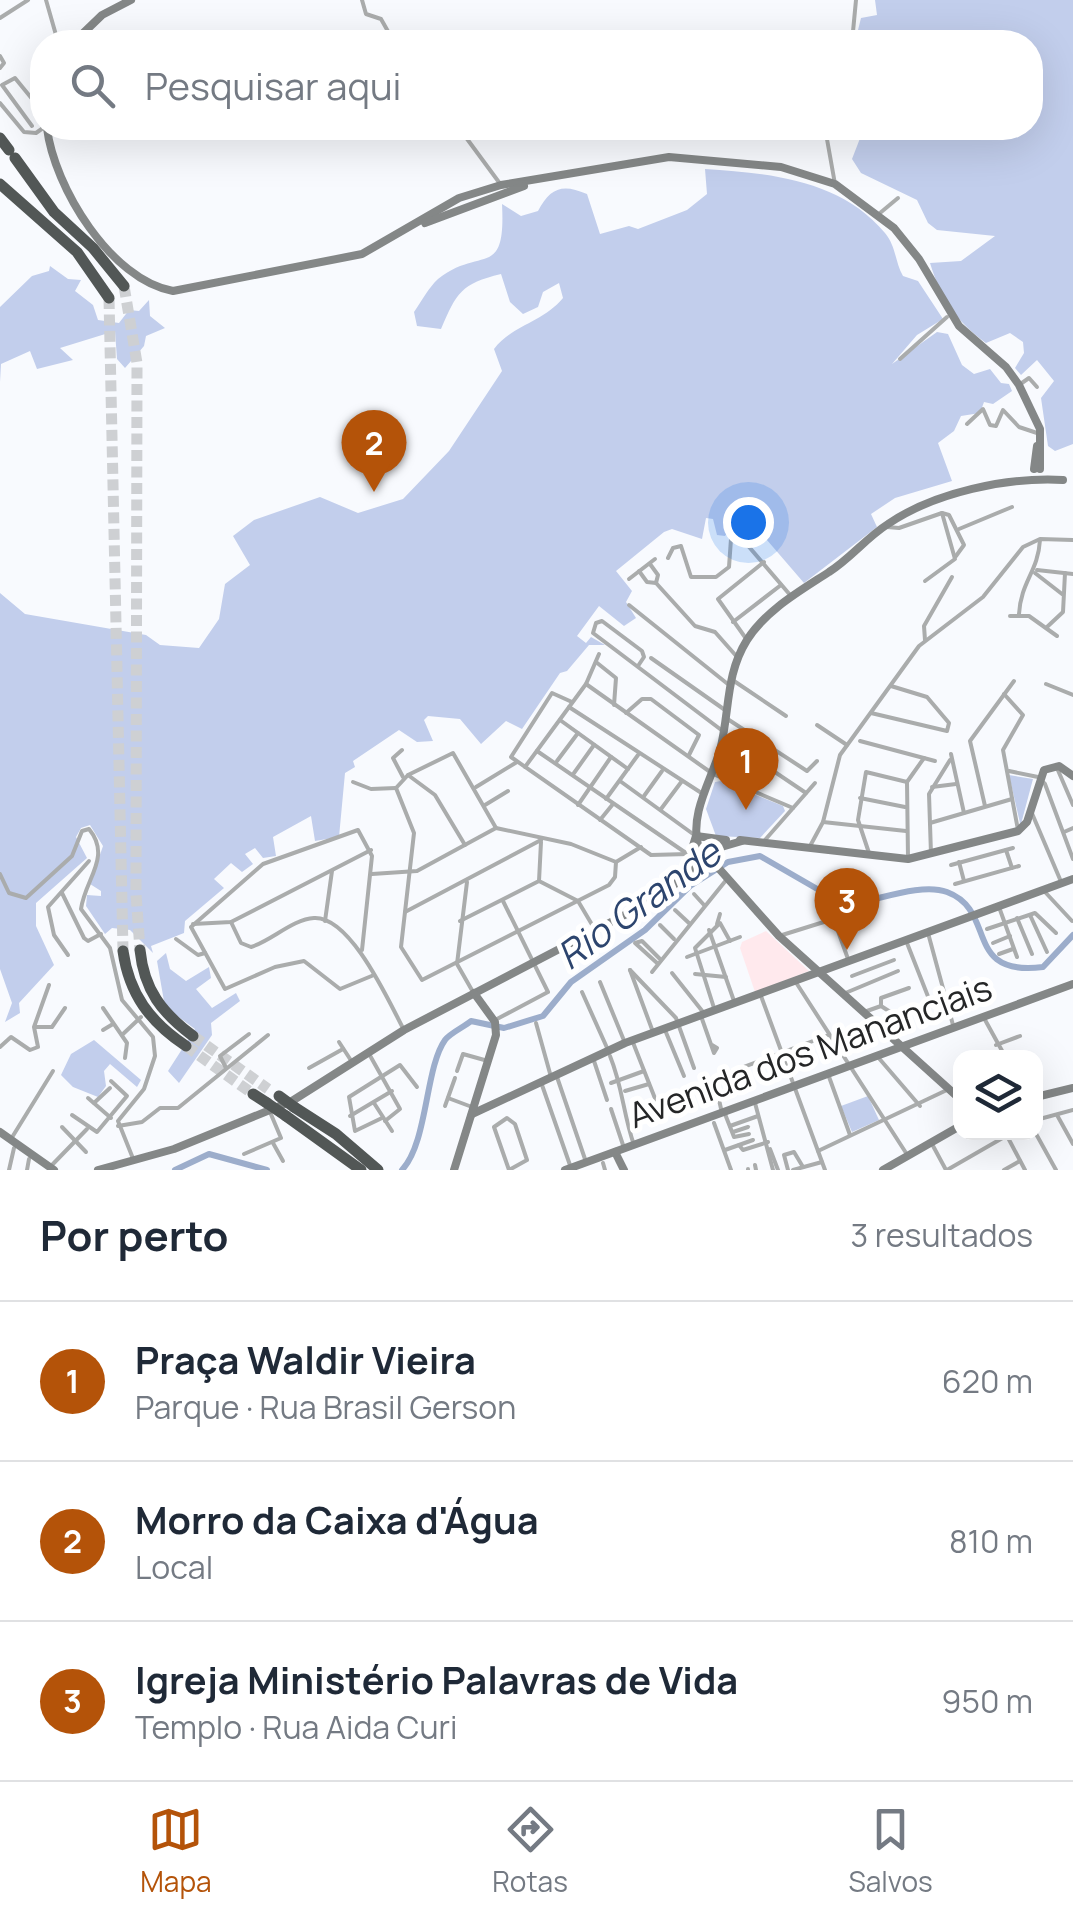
<!DOCTYPE html>
<html lang="pt">
<meta charset="utf-8">
<style>
body{margin:0;font-family:Manrope,sans-serif;background:#f2f2f3;color:#1f2937}
.controls{position:absolute;right:30px;bottom:30px;display:grid;overflow:hidden;border-radius:20px;box-shadow:0 10px 40px #0002}
.controls button{width:90px;height:90px;display:grid;place-items:center;padding:0;border:0;border-bottom:2px solid #e0e1e3;background:#fff;color:#1f2937;font:50px sans-serif}
.you{position:absolute;left:748px;top:522px;width:35px;height:35px;margin:-25px;border:8px solid #fff;border-radius:50%;background:#1a73e8;box-shadow:0 0 0 15px #1a73e833}
.badge{display:grid;place-items:center;width:65px;height:65px;border-radius:50%;background:#b45309;color:#fff;font-size:32px;font-weight:700}
.pin{position:absolute;translate:-50% -82px;filter:drop-shadow(0 2px 5px #0008)}
.pin::after{content:'';position:absolute;top:52px;width:35px;height:30px;background:inherit;clip-path:polygon(0 0,100% 0,50% 100%)}
.list{margin:0;padding:0;list-style:none}
h2{display:flex;justify-content:space-between;align-items:center;height:130px;margin:0;padding:0 40px;font-size:42px}
h2 small{font-size:32px;font-weight:400;color:#747a83}
.list li{display:grid;grid-template-columns:65px 1fr auto;gap:30px;align-items:center;box-sizing:border-box;height:160px;padding:0 40px;border-top:2px solid #e0e1e3}
.list b{display:block;font-size:38px;white-space:nowrap}
.list p{margin:0;font-size:32px;white-space:nowrap;color:#747a83}
.list em{font-size:32px;font-style:normal;color:#747a83}
.icon{flex:none;width:55px;height:55px;fill:none;stroke:currentColor;stroke-width:2;stroke-linecap:round;stroke-linejoin:round}
.map{position:relative;flex:none;width:1073px;height:1170px;overflow:hidden}
.search{position:absolute;background:#fff;box-shadow:0 10px 40px #0002;left:30px;right:30px;top:30px;height:110px;display:flex;align-items:center;gap:25px;box-sizing:border-box;padding:0 35px;border-radius:40px;color:#747a83;font-size:38px}
.sheet{height:610px;background:#fff}
nav{display:flex;justify-content:space-around;align-items:center;box-sizing:border-box;height:140px;border-top:2px solid #e0e1e3;background:#fff;font-size:28px;color:#747a83}
nav a{display:grid;justify-items:center;gap:5px}
nav .on{color:#b45309}
.map>svg:first-child{display:block}
.commercial{fill:#ffe9ed}
.green{fill:#c2ceec}
.lines{fill:none;stroke-linecap:round;stroke-linejoin:round}
.river{stroke:#9cadcb;stroke-width:6}
.highway-tunnel{stroke:#ced0d3;stroke-width:11;stroke-dasharray:11 5.5;stroke-linecap:butt}
.street{stroke:#aaacac;stroke-width:4}
.secondary{stroke:#848787;stroke-width:8}
.highway{stroke:#525756;stroke-width:11}
.highway-bridge{stroke:#525756;stroke-width:11}
.labels{text-anchor:middle;dominant-baseline:central;stroke-width:10;stroke-linejoin:round;paint-order:stroke}
.street-label{font-size:35px;fill:#252627;stroke:#fff}
.water-label{font-size:38px;font-style:italic;fill:#2d456e;stroke:#fff}
</style>
<div class="map">
<svg width="1073" height="1170" viewBox="0 0 1073 1170">
<rect width="100%" height="100%" fill="#f8fafe"/>
<path class="commercial" d="M 766,931 L 809,971 L 755,992 L 740,948 L 742,942 Z"/>
<g class="green">
<path d="M 875,0 L 1073,0 L 1073,444 L 1055,451 L 1048,446 L 1041,398 L 1054,381 L 1037,360 L 1021,375 L 1015,368 L 1024,353 L 1023,342 L 1010,333 L 986,343 C 955,320 941,299 930,263 L 961,261 L 995,236 L 937,230 L 928,223 L 917,200 L 861,173 L 852,159 L 864,128 L 1030,128 L 1030,42 L 855,42 L 861,18 L 877,15 Z"/>
<path d="M 705,169 C 769,173 841,180 885,233 C 896,246 895,262 903,276 L 918,281 L 943,319 L 917,335 L 892,364 L 937,332 L 948,334 L 962,365 L 974,374 L 990,369 L 1001,383 L 1009,384 L 1012,391 L 993,404 L 984,402 L 980,413 L 961,416 L 954,431 L 938,443 L 952,481 L 895,498 L 871,514 L 877,527 L 804,583 L 736,504 L 727,509 L 732,524 L 725,536 L 717,535 L 713,519 L 706,518 L 702,539 L 672,529 L 664,532 L 616,571 L 632,591 L 626,602 L 636,618 L 624,626 L 599,606 L 577,636 L 586,643 L 591,637 L 605,645 L 589,645 L 567,671 L 560,673 L 522,729 L 506,721 L 481,744 L 460,719 L 428,716 L 424,720 L 433,741 L 417,742 L 399,730 L 353,761 L 355,767 L 345,773 L 339,837 L 315,841 L 311,816 L 273,837 L 276,856 L 263,858 L 255,848 L 245,854 L 253,864 L 242,872 L 231,863 L 214,879 L 224,888 L 185,921 L 184,933 L 151,946 L 153,953 L 130,930 L 112,928 L 105,934 L 86,906 L 87,895 L 101,896 L 101,891 L 90,884 L 103,846 L 90,825 L 81,828 L 76,837 L 87,858 L 36,903 L 36,926 L 54,965 L 19,1003 L 20,1013 L 5,1022 L 12,1003 L 0,969 L 0,593 L 25,614 L 146,635 L 160,645 L 199,648 L 219,619 L 225,584 L 250,565 L 233,536 L 254,520 L 320,497 L 358,513 L 403,499 L 449,451 L 502,371 L 494,349 C 512,325 542,323 563,298 L 559,283 L 543,292 L 538,307 L 523,314 L 510,302 L 501,274 C 461,284 457,292 441,329 L 417,326 L 414,312 C 421,302 429,287 438,279 C 481,245 506,281 502,204 L 521,216 L 538,211 C 550,188 562,183 587,194 L 600,234 L 629,226 L 638,229 L 687,210 L 707,194 Z"/>
<path d="M 50,266 L 68,279 L 81,280 L 75,291 L 93,305 L 98,320 L 119,323 L 129,310 L 139,311 L 149,300 L 150,316 L 165,328 L 146,336 L 144,346 L 125,368 L 117,359 L 115,331 L 60,348 L 73,360 L 37,369 L 30,351 L 1,364 L 0,382 L 0,307 L 32,276 L 49,271 Z"/>
<path d="M 1009,775 L 1033,779 L 1021,824 L 1020,823 Z"/>
<path d="M 721,781 L 783,806 L 785,811 L 760,838 L 716,836 L 706,809 L 715,782 Z"/>
<path d="M 166,953 L 170,969 L 186,981 L 209,967 L 211,978 L 196,989 L 212,1008 L 236,993 L 240,1001 L 211,1023 L 212,1035 L 179,1083 L 168,1071 L 195,1029 L 165,1007 L 157,961 Z"/>
<path d="M 94,1040 L 141,1080 L 137,1087 L 110,1064 L 104,1071 L 106,1086 L 98,1097 L 73,1087 L 61,1075 L 71,1054 Z"/>
<path d="M 868,1096 L 879,1120 L 852,1132 L 841,1106 Z"/>
</g>
<g class="lines">
<g class="river">
<path d="M 175,1170 L 209,1154 L 267,1170"/>
<path d="M 402,1170 C 428,1142 425,1068 445,1040 C 450,1033 464,1027 471,1021 L 504,1028 L 543,1016 L 571,982 L 645,930 L 690,886 L 728,862 L 760,856 L 845,905 C 874,902 920,882 947,892 C 998,911 962,977 1043,967 L 1073,935"/>
</g>
<g class="highway-tunnel">
<path d="M 124,286 L 137,363 L 136,894 L 140,950"/>
<path d="M 109,298 L 123,951"/>
<path d="M 193,1036 L 268,1089"/>
<path d="M 186,1046 L 253,1094"/>
</g>
<g class="street">
<path d="M 46,0 L 58,42"/>
<path d="M 362,0 L 366,14 L 381,19 L 394,42"/>
<path d="M 0,18 L 28,0"/>
<path d="M 852,42 L 856,0"/>
<path d="M 0,56 L 4,63 L 0,68"/>
<path d="M 0,103 L 24,132 L 36,133 L 43,128"/>
<path d="M 32,126 L 2,85 L 15,78 L 42,111"/>
<path d="M 459,128 L 501,185"/>
<path d="M 825,128 L 835,184"/>
<path d="M 880,213 L 898,198"/>
<path d="M 900,359 L 947,317"/>
<path d="M 1019,385 L 1029,378 L 1037,387"/>
<path d="M 967,424 L 983,409 L 990,425 L 996,426 L 1003,410 L 1019,427 L 1037,433"/>
<path d="M 942,513 L 949,515 L 964,545 L 956,556"/>
<path d="M 887,527 L 899,528 L 942,513 L 955,559 L 925,581"/>
<path d="M 959,529 L 1012,507"/>
<path d="M 668,558 L 673,548 L 681,546 L 691,577 L 716,577 L 729,567 L 731,539 L 738,534 L 791,596"/>
<path d="M 1037,570 L 1073,574"/>
<path d="M 639,571 L 647,582 L 656,583 L 658,575 L 650,564"/>
<path d="M 1035,573 L 1062,594"/>
<path d="M 629,579 L 655,559"/>
<path d="M 656,583 L 695,626 L 715,632 L 738,658"/>
<path d="M 629,605 L 729,685"/>
<path d="M 1019,614 C 1021,581 1038,572 1040,540"/>
<path d="M 1010,616 L 1029,616 L 1057,636"/>
<path d="M 733,622 L 781,585"/>
<path d="M 1047,627 L 1063,612 L 1065,573"/>
<path d="M 747,640 L 718,599 L 764,562"/>
<path d="M 925,640 L 924,626 L 952,577"/>
<path d="M 651,658 L 725,710"/>
<path d="M 596,662 L 616,678 L 614,705"/>
<path d="M 638,666 L 644,657 L 642,651 L 602,621 L 596,623 L 593,633 L 724,732"/>
<path d="M 734,681 L 786,716"/>
<path d="M 586,684 L 713,774 L 793,808"/>
<path d="M 1046,684 L 1073,695"/>
<path d="M 1004,694 L 1023,715 L 1003,750 L 1018,830"/>
<path d="M 572,702 L 552,693 L 511,757 L 651,855 L 688,854"/>
<path d="M 569,707 L 703,794"/>
<path d="M 626,713 L 642,699 L 651,699 L 699,735 L 689,755"/>
<path d="M 871,713 L 947,731 L 949,723 L 927,697 L 891,686"/>
<path d="M 726,718 L 807,771 L 817,761"/>
<path d="M 560,720 L 628,769"/>
<path d="M 817,725 L 847,745"/>
<path d="M 723,737 L 806,793"/>
<path d="M 860,741 L 935,761"/>
<path d="M 402,750 L 393,758 L 403,777"/>
<path d="M 537,751 L 686,853"/>
<path d="M 951,754 L 964,813"/>
<path d="M 557,761 L 578,733"/>
<path d="M 525,767 L 586,684 L 599,654"/>
<path d="M 1057,768 L 1073,805"/>
<path d="M 1009,771 L 1038,777 L 1045,784 L 1073,859"/>
<path d="M 574,773 L 594,745"/>
<path d="M 408,775 L 453,753 L 496,828 L 571,844 L 616,862"/>
<path d="M 620,781 L 693,834"/>
<path d="M 353,782 L 371,789 L 396,788"/>
<path d="M 476,787 L 517,762"/>
<path d="M 932,787 L 956,784"/>
<path d="M 396,788 L 414,833 L 401,947 L 422,980 L 609,885 L 615,877 L 616,862 L 641,847"/>
<path d="M 396,788 L 408,775 L 435,795 L 465,845"/>
<path d="M 644,796 L 662,771"/>
<path d="M 860,798 L 905,807"/>
<path d="M 606,799 L 638,755"/>
<path d="M 485,805 L 508,791"/>
<path d="M 578,805 L 611,757"/>
<path d="M 985,806 L 970,741 L 1014,681"/>
<path d="M 661,809 L 682,781"/>
<path d="M 1031,811 L 1062,884"/>
<path d="M 600,820 L 613,804"/>
<path d="M 823,822 L 906,831"/>
<path d="M 930,823 L 1012,799"/>
<path d="M 1064,832 L 1073,828"/>
<path d="M 765,840 L 815,783"/>
<path d="M 809,848 L 823,822 L 840,755 L 919,646 L 983,597 L 1023,547 L 1040,539 L 1073,540"/>
<path d="M 1006,850 L 1012,868"/>
<path d="M 869,853 L 858,820 L 866,772 L 907,782"/>
<path d="M 931,854 L 929,794 L 950,760"/>
<path d="M 908,858 L 907,782 L 924,758"/>
<path d="M 959,862 L 964,881"/>
<path d="M 951,865 L 1013,848"/>
<path d="M 0,874 L 9,893 L 26,898 L 72,856 L 82,831 L 89,829 C 112,857 85,879 81,909 L 110,948 L 122,1000 L 153,1037 L 155,1056 L 144,1089 L 118,1121 L 134,1161"/>
<path d="M 372,874 L 417,871 L 496,828"/>
<path d="M 539,881 L 578,901 L 594,928"/>
<path d="M 467,882 L 457,964 L 473,992"/>
<path d="M 955,884 L 1019,866"/>
<path d="M 1045,892 L 1072,921"/>
<path d="M 62,893 L 84,938 L 88,941 L 101,934"/>
<path d="M 694,894 L 704,905"/>
<path d="M 999,907 L 1017,957"/>
<path d="M 675,910 L 690,924"/>
<path d="M 405,912 L 541,840"/>
<path d="M 1030,915 L 1047,952"/>
<path d="M 1017,918 L 1032,954"/>
<path d="M 325,921 L 332,871"/>
<path d="M 460,921 L 539,881 L 541,842"/>
<path d="M 231,922 L 241,943 L 251,947 C 271,941 293,919 314,918 C 351,916 389,1002 404,1030"/>
<path d="M 193,924 L 231,922 L 371,850"/>
<path d="M 717,924 L 720,914"/>
<path d="M 660,925 L 674,939"/>
<path d="M 987,929 L 1035,913 L 1056,933"/>
<path d="M 709,930 L 734,1001"/>
<path d="M 928,933 L 953,1025"/>
<path d="M 779,936 L 827,921 L 838,931 L 848,959"/>
<path d="M 176,939 L 198,955 L 205,953"/>
<path d="M 907,943 L 929,999"/>
<path d="M 993,943 L 1010,936"/>
<path d="M 362,950 L 372,856 L 358,830 L 263,864 L 191,927 L 225,989 L 275,967 L 304,961 L 340,989 L 374,975"/>
<path d="M 999,954 L 1013,949"/>
<path d="M 68,955 L 54,935 L 48,907 L 89,861"/>
<path d="M 687,957 L 740,937"/>
<path d="M 657,963 L 635,943 L 642,941 L 660,959"/>
<path d="M 630,970 L 676,1018 L 694,1068"/>
<path d="M 630,970 L 653,1032"/>
<path d="M 652,972 L 727,879"/>
<path d="M 672,973 L 703,1012"/>
<path d="M 695,974 L 726,977"/>
<path d="M 852,976 L 894,960"/>
<path d="M 600,982 L 625,1043"/>
<path d="M 797,984 L 908,1156"/>
<path d="M 582,992 L 608,1050"/>
<path d="M 843,994 L 898,971"/>
<path d="M 761,996 L 825,1170"/>
<path d="M 881,1006 L 881,998 L 909,988"/>
<path d="M 103,1008 L 127,1043 L 125,1058"/>
<path d="M 714,1008 L 695,948 L 720,923 L 730,941"/>
<path d="M 867,1011 L 881,1006 L 895,1015 L 926,1004"/>
<path d="M 701,1016 L 714,1053 L 717,1048 L 712,1045"/>
<path d="M 984,1018 L 1006,1058"/>
<path d="M 497,1019 L 548,992 L 503,901"/>
<path d="M 536,1023 L 551,1077"/>
<path d="M 36,1027 L 52,1027 L 65,1008"/>
<path d="M 103,1030 L 113,1024"/>
<path d="M 665,1030 L 684,1076"/>
<path d="M 123,1034 L 141,1017"/>
<path d="M 632,1040 L 658,1106"/>
<path d="M 339,1042 L 352,1062"/>
<path d="M 996,1045 L 1020,1036"/>
<path d="M 0,1047 L 11,1037 L 30,1050 L 38,1047 L 34,1027 L 49,985"/>
<path d="M 368,1052 L 400,1109 L 385,1121"/>
<path d="M 610,1056 C 623,1088 623,1114 634,1145"/>
<path d="M 877,1056 L 920,1106"/>
<path d="M 594,1061 L 607,1100"/>
<path d="M 226,1068 L 220,1056 L 249,1034"/>
<path d="M 309,1068 L 343,1049"/>
<path d="M 457,1071 L 463,1054 L 488,1061"/>
<path d="M 828,1074 L 850,1135"/>
<path d="M 557,1077 L 586,1162"/>
<path d="M 611,1083 L 644,1071"/>
<path d="M 542,1085 L 571,1168"/>
<path d="M 625,1091 L 649,1084"/>
<path d="M 88,1098 L 111,1118"/>
<path d="M 448,1098 L 472,1107"/>
<path d="M 94,1103 L 110,1088"/>
<path d="M 374,1103 L 392,1131"/>
<path d="M 755,1103 L 773,1170"/>
<path d="M 445,1106 L 455,1078"/>
<path d="M 611,1109 L 624,1148"/>
<path d="M 722,1113 L 714,1078 L 829,1035"/>
<path d="M 725,1114 L 734,1137 L 749,1134"/>
<path d="M 72,1115 L 97,1132 L 127,1096 L 111,1081"/>
<path d="M 1057,1115 L 1073,1144"/>
<path d="M 350,1116 L 392,1091"/>
<path d="M 382,1118 L 355,1131 L 349,1097 L 400,1065 L 417,1087"/>
<path d="M 507,1118 L 515,1124 L 527,1160 L 509,1170 L 494,1127 Z"/>
<path d="M 1036,1120 L 1073,1110"/>
<path d="M 714,1123 L 731,1170"/>
<path d="M 118,1126 L 142,1122 L 160,1108 L 178,1108 L 268,1035"/>
<path d="M 730,1126 L 758,1116"/>
<path d="M 62,1127 L 86,1152"/>
<path d="M 733,1132 L 748,1127"/>
<path d="M 1005,1132 L 1025,1170"/>
<path d="M 1035,1132 L 1056,1170"/>
<path d="M 11,1139 L 53,1071"/>
<path d="M 273,1143 L 283,1161"/>
<path d="M 932,1144 L 946,1170"/>
<path d="M 739,1145 L 743,1150 L 768,1142"/>
<path d="M 770,1149 L 778,1170"/>
<path d="M 725,1150 L 753,1140"/>
<path d="M 818,1151 L 949,1089"/>
<path d="M 244,1154 L 281,1138 L 270,1112"/>
<path d="M 603,1163 L 605,1170"/>
<path d="M 52,1165 L 87,1129"/>
<path d="M 755,1165 L 756,1170"/>
<path d="M 748,1169 L 748,1170"/>
<path d="M 9,1170 L 14,1148"/>
<path d="M 27,1170 L 29,1159"/>
<path d="M 788,1170 L 784,1155 L 794,1152 L 803,1167"/>
<path d="M 793,1170 L 822,1162"/>
<path d="M 947,1170 L 1006,1136"/>
<path d="M 1004,1170 L 1020,1161"/>
</g>
<g class="secondary">
<path d="M 74,42 L 102,15 L 131,0"/>
<path d="M 47,128 C 54,187 111,280 173,291 L 362,254 L 459,198 L 501,185 L 669,157 L 781,167 L 835,184 L 894,228 L 919,259 L 959,326 L 1006,367 L 1019,385 L 1040,429 L 1040,469"/>
<path d="M 425,223 L 524,186"/>
<path d="M 1034,469 L 1037,446"/>
<path d="M 740,840 L 908,859 L 1018,831 L 1027,822 L 1044,770 L 1059,766 L 1073,776"/>
<path d="M 698,867 L 691,852 L 696,836 L 726,840"/>
<path d="M 1036,1097 L 1073,1088"/>
<path d="M 960,1099 L 779,936 L 698,845 C 690,813 711,781 720,750 C 730,712 725,675 747,640 C 766,610 800,591 829,572 C 850,559 866,538 888,524 C 935,492 1007,477 1063,480"/>
<path d="M 472,1114 L 625,1043 L 1073,879"/>
<path d="M 0,1132 L 54,1170"/>
<path d="M 615,1152 L 624,1170"/>
<path d="M 98,1170 L 174,1149 L 292,1101 L 404,1030 L 661,896 L 718,848 L 742,841"/>
<path d="M 454,1170 L 496,1035 L 495,1022 L 474,993"/>
<path d="M 565,1170 L 1073,984"/>
<path d="M 883,1170 L 960,1126"/>
</g>
<g class="highway">
<path d="M 0,138 L 9,150"/>
<path d="M 15,158 L 54,212 L 93,248 L 124,286"/>
<path d="M 0,184 L 77,252 L 109,298"/>
<path d="M 140,950 C 144,990 162,1013 193,1036"/>
<path d="M 123,951 C 129,994 150,1022 186,1046"/>
<path d="M 253,1094 L 267,1103"/>
<path d="M 294,1107 L 336,1134 L 378,1170"/>
<path d="M 286,1116 L 361,1170"/>
</g>
<g class="highway-bridge">
<path d="M 279,1096 L 294,1107"/>
<path d="M 267,1103 L 286,1116"/>
</g>
</g>
<g class="labels">
<g class="street-label">
<text transform="translate(810 1051) rotate(-20)">Avenida dos Mananciais</text>
</g>
<g class="water-label">
<text transform="translate(638 903) rotate(-36)">Rio Grande</text>
</g>
</g>
</svg>
<div class="controls">
<button><svg class="icon" aria-label="layers" viewBox="0 0 24 24"><path d="M12 4l9 5-9 5-9-5zM3 14l9 5 9-5"/></svg></button>
</div>
<div class="you"></div>
<div class="pin badge" style="left:746px;top:810px">1</div>
<div class="pin badge" style="left:374px;top:492px">2</div>
<div class="pin badge" style="left:847px;top:950px">3</div>
<div class="search"><svg class="icon" aria-label="search" viewBox="0 0 24 24"><circle cx="10" cy="10" r="6"/><path d="M15 15l6 6"/></svg>Pesquisar aqui</div>
</div>
<section class="sheet">
<h2>Por perto<small>3 resultados</small></h2>
<ul class="list">
<li><span class="badge">1</span><div><b>Praça Waldir Vieira</b><p>Parque · Rua Brasil Gerson</p></div><em>620 m</em></li>
<li><span class="badge">2</span><div><b>Morro da Caixa d'Água</b><p>Local</p></div><em>810 m</em></li>
<li><span class="badge">3</span><div><b>Igreja Ministério Palavras de Vida</b><p>Templo · Rua Aida Curi</p></div><em>950 m</em></li>
</ul>
</section>
<nav>
<a class="on"><svg class="icon" aria-label="map" viewBox="0 0 24 24"><path d="M3 6l6-2 6 2 6-2v14l-6 2-6-2-6 2zM9 4v14M15 6v14"/></svg>Mapa</a>
<a><svg class="icon" aria-label="directions" viewBox="0 0 24 24"><path d="M12 3l9 9-9 9-9-9zM9 14v-3h6M13 9l2 2-2 2"/></svg>Rotas</a>
<a><svg class="icon" aria-label="saved" viewBox="0 0 24 24"><path d="M7 4h10v16l-5-4-5 4z"/></svg>Salvos</a>
</nav>
